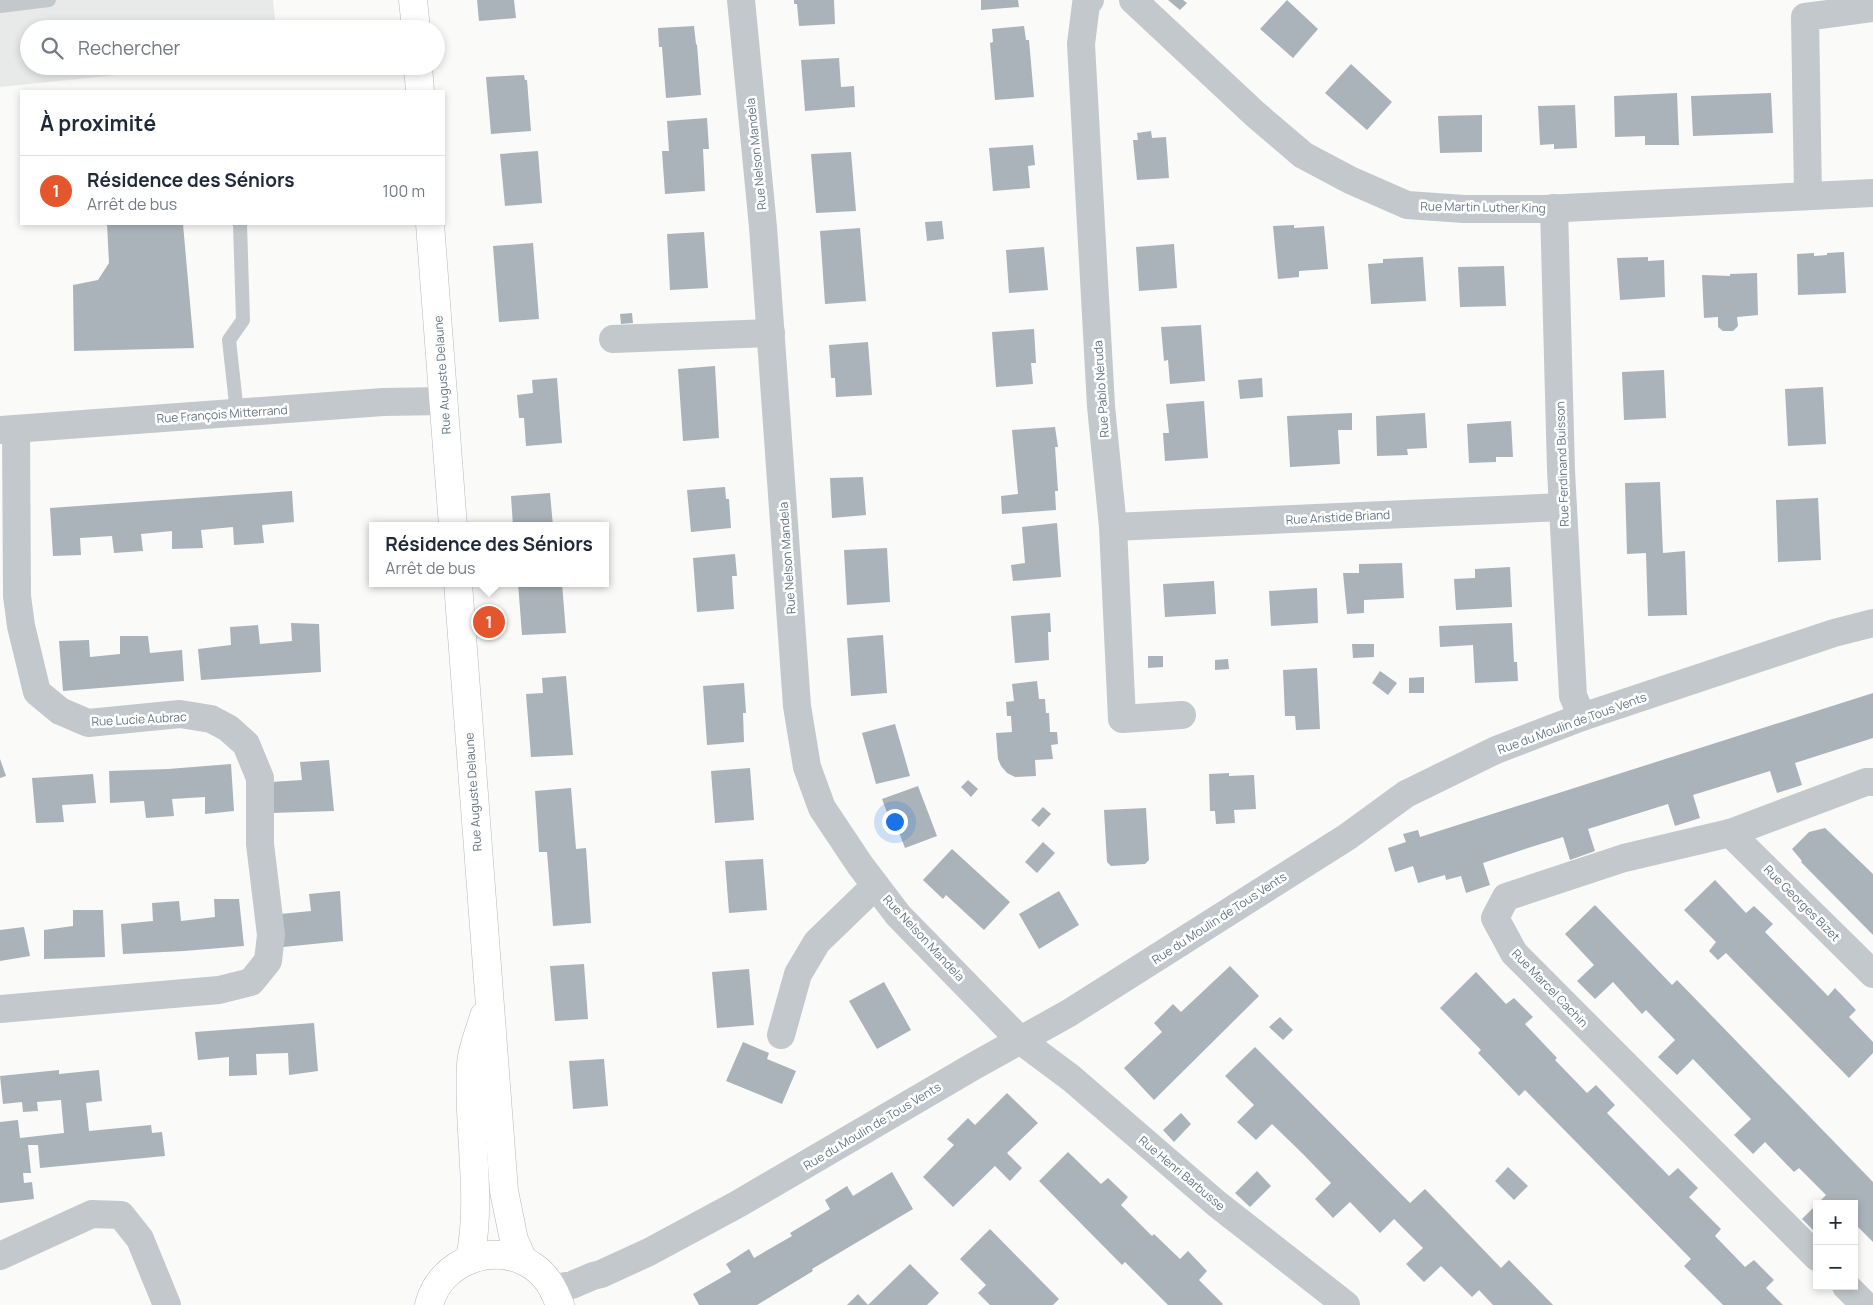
<!DOCTYPE html>
<html lang="fr">
<meta charset="utf-8">
<style>
body{margin:0;font-family:Manrope,sans-serif;background:#f6f6f7;color:#1f2937}
.controls{position:absolute;right:15px;bottom:15px;display:grid;overflow:hidden;border-radius:0px;box-shadow:0 2px 8px #0003}
.controls button{width:45px;height:45px;display:grid;place-items:center;padding:0;border:0;border-bottom:1px solid #e0e1e3;background:#fff;color:#1f2937;font:25px sans-serif}
.you{position:absolute;left:894px;top:821px;width:18px;height:18px;margin:-12px;border:4px solid #fff;border-radius:50%;background:#1a73e8;box-shadow:0 0 0 8px #1a73e833}
.badge{display:grid;place-items:center;width:32px;height:32px;border-radius:50%;background:#e4572e;color:#fff;font-size:16px;font-weight:700}
.pin{position:absolute;translate:-50% -50%;border:2px solid #fff;box-shadow:0 1px 5px #0006}
.popup{position:absolute;left:369px;top:522px;width:240px;height:65px;box-sizing:border-box;display:grid;place-content:center;border-radius:0px;background:#fff;filter:drop-shadow(0 1px 4px #0005);font-size:16px;white-space:nowrap;color:#747a83}
.popup b{font-size:19px;color:#1f2937}
.popup::after{content:'';position:absolute;left:50%;top:100%;margin-left:-10px;border:10px solid transparent;border-top-color:#fff}
.list{margin:0;padding:0;list-style:none}
h2{display:flex;justify-content:space-between;align-items:center;height:65px;margin:0;padding:0 20px;font-size:21px}
h2 small{font-size:16px;font-weight:400;color:#747a83}
.list li{display:grid;grid-template-columns:32px 1fr auto;gap:15px;align-items:center;box-sizing:border-box;height:70px;padding:0 20px;border-top:1px solid #e0e1e3}
.list b{display:block;font-size:19px;white-space:nowrap}
.list p{margin:0;font-size:16px;white-space:nowrap;color:#747a83}
.list em{font-size:16px;font-style:normal;color:#747a83}
.icon{flex:none;width:28px;height:28px;fill:none;stroke:currentColor;stroke-width:2;stroke-linecap:round;stroke-linejoin:round}
.map{position:relative;flex:none;width:1873px;height:1305px;overflow:hidden}
.search{position:absolute;background:#fff;box-shadow:0 2px 8px #0003;left:20px;top:20px;width:425px;height:55px;display:flex;align-items:center;gap:12px;box-sizing:border-box;padding:0 18px;border-radius:28px;color:#747a83;font-size:19px}
.panel{position:absolute;background:#fff;box-shadow:0 2px 8px #0003;left:20px;top:90px;width:425px;height:135px;border-radius:0px}
.map>svg:first-child{display:block}
.built{fill:#e8e9e9}
.building{fill:#aab3b9}
.lines{fill:none;stroke-linecap:round;stroke-linejoin:round}
.secondary-casing{stroke:#b3babf;stroke-width:29}
.lane{stroke:#c3c8cc;stroke-width:14}
.street{stroke:#c3c8cc;stroke-width:28}
.secondary{stroke:#fff;stroke-width:28}
.labels{text-anchor:middle;dominant-baseline:central;stroke-width:5;stroke-linejoin:round;paint-order:stroke}
.street-label{font-size:12px;fill:#657683;stroke:#fff}
</style>
<div class="map">
<svg width="1873" height="1305" viewBox="0 0 1873 1305">
<rect width="100%" height="100%" fill="#fafaf8"/>
<path class="built" d="M 0,0 L 273,0 L 276,29 L 29,29 L 29,66 L 204,66 L 0,87 Z"/>
<g class="building">
<path d="M 477,0 L 514,0 L 516,18 L 479,21 Z"/>
<path d="M 794,0 L 834,0 L 835,24 L 799,26 L 797,4 L 794,4 Z"/>
<path d="M 981,0 L 1018,0 L 1019,7 L 981,10 Z"/>
<path d="M 1168,0 L 1183,0 L 1187,3 L 1180,10 Z"/>
<path d="M 1287,0 L 1318,29 L 1293,58 L 1260,29 Z"/>
<path d="M 694,26 L 696,44 L 697,45 L 701,95 L 666,98 L 662,47 L 659,47 L 658,28 Z"/>
<path d="M 1024,26 L 1026,40 L 1029,40 L 1034,97 L 995,100 L 990,43 L 993,42 L 992,29 Z"/>
<path d="M 839,58 L 841,87 L 854,86 L 855,107 L 805,111 L 801,60 Z"/>
<path d="M 1351,64 L 1392,102 L 1367,130 L 1325,93 Z"/>
<path d="M 524,75 L 525,80 L 527,80 L 531,131 L 491,134 L 486,77 Z"/>
<path d="M 1677,93 L 1679,145 L 1645,145 L 1645,136 L 1615,137 L 1614,96 Z"/>
<path d="M 1771,93 L 1773,133 L 1693,136 L 1691,96 Z"/>
<path d="M 1575,105 L 1577,148 L 1554,149 L 1554,144 L 1540,145 L 1538,106 Z"/>
<path d="M 1482,115 L 1482,152 L 1440,153 L 1438,116 Z"/>
<path d="M 707,118 L 709,149 L 703,149 L 705,191 L 665,194 L 662,151 L 669,151 L 667,121 Z"/>
<path d="M 1151,131 L 1152,138 L 1166,137 L 1169,178 L 1137,180 L 1133,140 L 1138,140 L 1137,133 Z"/>
<path d="M 1033,145 L 1035,165 L 1028,166 L 1030,188 L 993,191 L 989,148 Z"/>
<path d="M 538,151 L 542,203 L 505,206 L 500,154 Z"/>
<path d="M 851,152 L 856,211 L 816,213 L 811,154 Z"/>
<path d="M 942,221 L 944,239 L 927,241 L 925,222 Z"/>
<path d="M 107,224 L 183,224 L 194,348 L 74,351 L 73,285 L 98,280 L 109,263 Z"/>
<path d="M 1294,225 L 1294,228 L 1324,226 L 1328,269 L 1299,271 L 1299,277 L 1278,279 L 1273,226 Z"/>
<path d="M 860,228 L 866,301 L 825,304 L 820,231 Z"/>
<path d="M 704,232 L 708,288 L 670,290 L 667,234 Z"/>
<path d="M 533,243 L 539,319 L 499,322 L 493,246 Z"/>
<path d="M 1174,244 L 1177,288 L 1139,291 L 1136,247 Z"/>
<path d="M 1044,247 L 1048,290 L 1009,293 L 1006,250 Z"/>
<path d="M 1844,252 L 1846,293 L 1798,295 L 1797,254 L 1814,253 L 1814,256 L 1827,255 L 1827,253 Z"/>
<path d="M 1423,257 L 1426,301 L 1371,304 L 1368,264 L 1383,263 L 1383,259 Z"/>
<path d="M 1648,257 L 1648,261 L 1664,260 L 1665,297 L 1620,300 L 1617,258 Z"/>
<path d="M 1504,266 L 1506,306 L 1460,307 L 1458,267 Z"/>
<path d="M 1757,273 L 1758,315 L 1737,317 L 1738,326 L 1733,331 L 1723,331 L 1718,327 L 1718,317 L 1704,318 L 1702,275 L 1730,276 L 1730,274 Z"/>
<path d="M 632,313 L 633,323 L 621,324 L 620,314 Z"/>
<path d="M 1201,325 L 1205,381 L 1170,384 L 1168,360 L 1164,361 L 1161,327 Z"/>
<path d="M 1034,329 L 1036,363 L 1031,363 L 1033,384 L 996,387 L 992,332 Z"/>
<path d="M 868,342 L 872,395 L 836,397 L 835,378 L 831,378 L 829,345 Z"/>
<path d="M 715,366 L 719,438 L 683,441 L 678,369 Z"/>
<path d="M 1664,370 L 1666,418 L 1624,420 L 1622,372 Z"/>
<path d="M 557,378 L 562,443 L 526,446 L 524,418 L 519,418 L 517,395 L 533,393 L 532,380 Z"/>
<path d="M 1262,378 L 1263,397 L 1240,399 L 1238,380 Z"/>
<path d="M 1823,387 L 1826,444 L 1788,446 L 1785,389 Z"/>
<path d="M 1204,401 L 1208,458 L 1165,461 L 1163,433 L 1169,433 L 1166,404 Z"/>
<path d="M 1352,413 L 1352,430 L 1338,430 L 1340,464 L 1290,467 L 1287,416 Z"/>
<path d="M 1425,413 L 1427,448 L 1407,449 L 1408,455 L 1377,456 L 1376,416 Z"/>
<path d="M 1511,421 L 1513,457 L 1496,457 L 1496,462 L 1469,463 L 1467,424 Z"/>
<path d="M 1055,427 L 1058,447 L 1055,447 L 1058,491 L 1055,491 L 1056,510 L 1002,514 L 1001,496 L 1018,494 L 1012,430 Z"/>
<path d="M 863,477 L 866,515 L 832,518 L 830,478 Z"/>
<path d="M 1660,482 L 1663,553 L 1685,551 L 1687,615 L 1648,616 L 1646,553 L 1627,554 L 1625,483 Z"/>
<path d="M 725,487 L 726,499 L 729,499 L 731,528 L 691,532 L 687,490 Z"/>
<path d="M 292,491 L 294,522 L 262,525 L 264,543 L 234,545 L 233,527 L 201,530 L 203,548 L 172,549 L 172,531 L 141,534 L 143,551 L 114,553 L 112,536 L 80,538 L 81,555 L 53,556 L 50,508 Z"/>
<path d="M 550,493 L 553,526 L 513,526 L 511,496 Z"/>
<path d="M 1818,498 L 1821,560 L 1778,562 L 1776,500 Z"/>
<path d="M 1057,523 L 1061,577 L 1013,581 L 1011,565 L 1025,563 L 1022,527 Z"/>
<path d="M 887,548 L 890,602 L 847,605 L 844,550 Z"/>
<path d="M 735,554 L 737,576 L 732,576 L 734,609 L 697,612 L 693,558 Z"/>
<path d="M 1402,563 L 1404,598 L 1364,600 L 1364,613 L 1347,614 L 1343,573 L 1359,573 L 1359,564 Z"/>
<path d="M 1510,567 L 1512,607 L 1456,610 L 1454,579 L 1475,578 L 1475,569 Z"/>
<path d="M 1214,581 L 1216,614 L 1165,617 L 1163,584 Z"/>
<path d="M 518,583 L 562,583 L 566,633 L 522,635 Z"/>
<path d="M 1317,588 L 1318,623 L 1271,626 L 1269,591 Z"/>
<path d="M 1050,613 L 1051,632 L 1048,632 L 1049,660 L 1015,663 L 1011,616 Z"/>
<path d="M 291,623 L 319,624 L 321,672 L 201,680 L 198,649 L 231,645 L 230,627 L 258,625 L 260,644 L 292,641 Z"/>
<path d="M 1512,623 L 1514,662 L 1517,662 L 1518,681 L 1475,683 L 1473,645 L 1440,647 L 1439,626 Z"/>
<path d="M 883,635 L 887,693 L 851,696 L 847,638 Z"/>
<path d="M 120,636 L 148,636 L 150,653 L 182,650 L 184,681 L 63,691 L 59,641 L 89,640 L 90,657 L 120,654 Z"/>
<path d="M 1352,644 L 1374,644 L 1374,657 L 1353,658 Z"/>
<path d="M 1148,656 L 1163,656 L 1163,667 L 1148,668 Z"/>
<path d="M 1228,659 L 1229,669 L 1215,670 L 1215,660 Z"/>
<path d="M 1317,668 L 1320,729 L 1296,730 L 1295,716 L 1285,716 L 1283,670 Z"/>
<path d="M 1380,671 L 1397,683 L 1388,695 L 1372,683 Z"/>
<path d="M 566,676 L 573,755 L 531,757 L 526,694 L 543,693 L 542,678 Z"/>
<path d="M 1424,677 L 1424,693 L 1409,693 L 1409,678 Z"/>
<path d="M 1037,681 L 1039,699 L 1045,699 L 1046,713 L 1049,713 L 1050,732 L 1057,732 L 1058,744 L 1051,745 L 1053,759 L 1035,760 L 1036,776 L 1015,777 L 1007,773 L 1001,766 L 998,759 L 996,733 L 1012,732 L 1011,716 L 1007,716 L 1006,702 L 1014,701 L 1012,684 Z"/>
<path d="M 744,683 L 746,713 L 743,713 L 744,742 L 707,745 L 703,686 Z"/>
<path d="M 1873,693 L 1873,738 L 1795,763 L 1802,785 L 1777,793 L 1770,771 L 1693,795 L 1700,818 L 1675,826 L 1668,804 L 1588,829 L 1595,851 L 1570,860 L 1563,837 L 1522,850 L 1483,863 L 1490,885 L 1466,893 L 1461,876 L 1446,880 L 1445,875 L 1418,883 L 1413,866 L 1395,872 L 1388,848 L 1406,842 L 1403,834 L 1418,830 L 1420,837 Z"/>
<path d="M 895,724 L 910,776 L 876,784 L 862,733 Z"/>
<path d="M 0,759 L 6,776 L 0,778 Z"/>
<path d="M 329,760 L 334,811 L 271,813 L 270,782 L 302,780 L 300,762 Z"/>
<path d="M 231,764 L 234,811 L 205,814 L 205,797 L 172,799 L 174,816 L 146,818 L 144,801 L 110,803 L 109,771 L 168,769 Z"/>
<path d="M 750,768 L 754,820 L 715,823 L 711,771 Z"/>
<path d="M 1229,773 L 1229,776 L 1254,775 L 1256,809 L 1234,810 L 1235,823 L 1216,824 L 1215,811 L 1210,811 L 1209,774 Z"/>
<path d="M 93,774 L 96,803 L 62,805 L 64,822 L 36,823 L 32,778 Z"/>
<path d="M 968,780 L 978,789 L 971,797 L 961,787 Z"/>
<path d="M 918,786 L 937,836 L 905,848 L 892,814 L 888,815 L 882,799 Z"/>
<path d="M 571,788 L 576,849 L 586,848 L 591,923 L 553,926 L 547,852 L 539,852 L 535,791 Z"/>
<path d="M 1043,807 L 1051,814 L 1039,827 L 1031,820 Z"/>
<path d="M 1146,808 L 1149,860 L 1145,864 L 1111,866 L 1107,862 L 1104,810 Z"/>
<path d="M 1825,828 L 1873,874 L 1873,935 L 1801,862 L 1802,861 L 1792,849 L 1809,832 Z"/>
<path d="M 1043,842 L 1055,853 L 1037,873 L 1025,862 Z"/>
<path d="M 952,849 L 1010,902 L 984,930 L 946,895 L 943,899 L 923,880 Z"/>
<path d="M 763,859 L 767,910 L 729,913 L 725,861 Z"/>
<path d="M 1715,880 L 1746,913 L 1754,906 L 1773,924 L 1765,932 L 1828,996 L 1835,988 L 1856,1010 L 1849,1017 L 1873,1042 L 1873,1053 L 1849,1078 L 1726,953 L 1718,960 L 1709,951 L 1716,942 L 1684,910 Z"/>
<path d="M 340,891 L 343,941 L 283,947 L 280,914 L 311,911 L 309,894 Z"/>
<path d="M 1059,891 L 1079,925 L 1039,949 L 1019,914 Z"/>
<path d="M 214,899 L 239,899 L 244,946 L 184,951 L 123,954 L 121,924 L 153,921 L 152,903 L 179,901 L 181,921 L 215,917 Z"/>
<path d="M 1595,905 L 1672,985 L 1677,980 L 1873,1182 L 1873,1242 L 1854,1223 L 1854,1204 L 1817,1204 L 1826,1195 L 1799,1168 L 1794,1172 L 1765,1142 L 1753,1154 L 1734,1135 L 1751,1119 L 1693,1059 L 1677,1075 L 1658,1057 L 1675,1040 L 1646,1010 L 1642,1014 L 1613,982 L 1595,999 L 1577,981 L 1594,965 L 1565,934 Z"/>
<path d="M 73,910 L 103,910 L 105,957 L 44,959 L 44,930 L 73,926 Z"/>
<path d="M 24,927 L 30,956 L 0,961 L 0,930 Z"/>
<path d="M 584,964 L 588,1019 L 555,1021 L 550,966 Z"/>
<path d="M 1230,966 L 1259,996 L 1154,1100 L 1124,1068 L 1162,1032 L 1154,1023 L 1173,1004 L 1181,1012 Z"/>
<path d="M 749,969 L 754,1025 L 717,1028 L 712,972 Z"/>
<path d="M 1476,972 L 1506,1004 L 1514,998 L 1533,1017 L 1525,1024 L 1557,1058 L 1555,1060 L 1587,1093 L 1596,1085 L 1615,1105 L 1607,1113 L 1669,1176 L 1678,1168 L 1698,1188 L 1689,1197 L 1721,1229 L 1715,1236 L 1745,1267 L 1754,1260 L 1774,1280 L 1766,1288 L 1783,1305 L 1723,1305 L 1684,1266 L 1691,1259 L 1525,1090 L 1519,1096 L 1478,1053 L 1481,1050 L 1440,1008 Z"/>
<path d="M 884,982 L 911,1030 L 877,1049 L 849,1001 Z"/>
<path d="M 1280,1017 L 1293,1030 L 1283,1040 L 1269,1027 Z"/>
<path d="M 314,1023 L 318,1071 L 289,1075 L 288,1053 L 256,1054 L 257,1075 L 229,1076 L 229,1057 L 198,1060 L 195,1032 Z"/>
<path d="M 743,1042 L 769,1053 L 767,1059 L 796,1071 L 782,1104 L 726,1081 Z"/>
<path d="M 1255,1047 L 1410,1203 L 1425,1189 L 1501,1268 L 1509,1260 L 1553,1305 L 1493,1305 L 1479,1290 L 1472,1297 L 1441,1266 L 1424,1282 L 1406,1264 L 1423,1248 L 1394,1219 L 1380,1233 L 1350,1202 L 1333,1218 L 1315,1199 L 1331,1183 L 1303,1154 L 1272,1124 L 1256,1140 L 1237,1122 L 1254,1105 L 1225,1076 Z"/>
<path d="M 604,1059 L 608,1106 L 573,1109 L 569,1061 Z"/>
<path d="M 59,1070 L 59,1074 L 99,1070 L 102,1101 L 86,1103 L 89,1131 L 151,1125 L 152,1133 L 162,1132 L 165,1156 L 40,1168 L 38,1145 L 28,1145 L 31,1173 L 23,1173 L 24,1183 L 32,1182 L 34,1199 L 0,1203 L 0,1122 L 18,1120 L 20,1138 L 64,1133 L 61,1100 L 37,1102 L 38,1111 L 23,1112 L 22,1102 L 3,1104 L 0,1076 Z"/>
<path d="M 1007,1093 L 1038,1123 L 1007,1153 L 1022,1168 L 1010,1181 L 995,1166 L 953,1207 L 923,1177 L 954,1145 L 947,1139 L 968,1118 L 975,1125 Z"/>
<path d="M 1181,1113 L 1191,1124 L 1174,1142 L 1163,1130 Z"/>
<path d="M 1068,1152 L 1101,1184 L 1108,1178 L 1128,1197 L 1121,1205 L 1152,1236 L 1154,1234 L 1180,1259 L 1188,1251 L 1207,1271 L 1199,1280 L 1223,1304 L 1222,1305 L 1168,1305 L 1125,1262 L 1122,1265 L 1039,1181 Z"/>
<path d="M 1508,1167 L 1528,1186 L 1514,1200 L 1495,1181 Z"/>
<path d="M 1257,1171 L 1271,1186 L 1250,1207 L 1235,1193 Z"/>
<path d="M 892,1172 L 913,1209 L 812,1269 L 813,1271 L 757,1305 L 699,1305 L 693,1294 L 731,1272 L 726,1264 L 749,1249 L 754,1258 L 792,1236 L 790,1233 L 830,1209 L 825,1200 L 847,1186 L 853,1196 Z"/>
<path d="M 1817,1204 L 1817,1234 L 1802,1219 Z"/>
<path d="M 990,1229 L 1059,1299 L 1053,1305 L 990,1305 L 978,1293 L 986,1285 L 960,1259 Z"/>
<path d="M 910,1264 L 939,1293 L 927,1305 L 868,1305 Z"/>
<path d="M 858,1294 L 868,1305 L 847,1305 Z"/>
</g>
<g class="lines">
<defs>
<g id="secondary">
<path d="M 413,0 L 416,29"/>
<path d="M 418,66 L 420,91"/>
<path d="M 430,224 L 453,526"/>
<path d="M 458,583 L 504,1191 L 514,1240 L 523,1260"/>
<path d="M 470,1259 C 483,1195 467,1129 471,1064 C 472,1048 480,1031 484,1016"/>
<path d="M 429,1305 C 440,1260 497,1240 534,1267 C 548,1277 554,1290 560,1305"/>
</g>
</defs>
<use href="#secondary" class="secondary-casing"/>
<g class="lane">
<path d="M 0,6 L 49,0"/>
<path d="M 237,413 L 229,340 L 243,320 L 240,224"/>
</g>
<g class="street">
<path d="M 741,0 L 763,227 L 797,706 L 807,767 L 822,808 L 860,865 L 898,915 L 1020,1040 L 1071,1078 L 1217,1204 L 1346,1305"/>
<path d="M 1090,0 L 1086,4 L 1081,44 L 1101,406 L 1113,527 L 1122,719 L 1182,715"/>
<path d="M 1133,0 L 1255,114 L 1303,155 L 1350,180 L 1407,205 L 1464,209 L 1544,209 L 1873,193"/>
<path d="M 1808,196 L 1805,17 L 1873,8"/>
<path d="M 1554,208 L 1561,470 L 1573,696 L 1582,717"/>
<path d="M 613,339 L 771,333"/>
<path d="M 0,430 L 383,402 L 444,401"/>
<path d="M 1113,527 L 1563,507"/>
<path d="M 1730,833 L 1873,974"/>
<path d="M 0,1009 L 219,990 L 251,982 L 268,961 L 271,935 L 260,844 L 260,778 L 246,744 L 228,728 L 211,719 L 180,714 L 88,723 L 60,711 L 37,692 L 21,626 L 17,596 L 16,429"/>
<path d="M 781,1035 L 798,974 L 817,942 L 875,886"/>
<path d="M 0,1256 L 92,1214 L 121,1215 L 140,1239 L 167,1305"/>
<path d="M 1817,1257 L 1514,953 L 1495,918 L 1506,897 L 1624,858 L 1730,833 L 1866,782 L 1873,782"/>
<path d="M 1846,1286 L 1865,1305"/>
<path d="M 553,1288 L 572,1285 L 593,1276 L 601,1274 L 649,1252 L 738,1204 L 974,1066 L 1069,1013 L 1347,837 L 1406,794 L 1496,750 L 1582,717 L 1834,633 L 1873,623"/>
</g>
<use href="#secondary" class="secondary"/>
</g>
<g class="labels">
<g class="street-label">
<text transform="translate(756 154) rotate(-96)">Rue Nelson Mandela</text>
<text transform="translate(1483 207) rotate(1)">Rue Martin Luther King</text>
<text transform="translate(442 375) rotate(-94)">Rue Auguste Delaune</text>
<text transform="translate(1101 389) rotate(-94)">Rue Pablo Néruda</text>
<text transform="translate(222 414) rotate(-4)">Rue François Mitterrand</text>
<text transform="translate(1562 464) rotate(-92)">Rue Ferdinand Buisson</text>
<text transform="translate(1338 517) rotate(-3)">Rue Aristide Briand</text>
<text transform="translate(787 558) rotate(-94)">Rue Nelson Mandela</text>
<text transform="translate(139 719) rotate(-3)">Rue Lucie Aubrac</text>
<text transform="translate(1572 723) rotate(-20)">Rue du Moulin de Tous Vents</text>
<text transform="translate(473 792) rotate(-94)">Rue Auguste Delaune</text>
<text transform="translate(1802 903) rotate(45)">Rue Georges Bizet</text>
<text transform="translate(1219 918) rotate(-33)">Rue du Moulin de Tous Vents</text>
<text transform="translate(924 938) rotate(47)">Rue Nelson Mandela</text>
<text transform="translate(1550 988) rotate(46)">Rue Marcel Cachin</text>
<text transform="translate(872 1126) rotate(-31)">Rue du Moulin de Tous Vents</text>
<text transform="translate(1182 1173) rotate(40)">Rue Henri Barbusse</text>
</g>
</g>
</svg>
<div class="controls">
<button>+</button>
<button>−</button>
</div>
<div class="you"></div>
<div class="pin badge" style="left:489px;top:622px">1</div>
<div class="popup"><b>Résidence des Séniors</b>Arrêt de bus</div>
<div class="search"><svg class="icon" aria-label="search" viewBox="0 0 24 24"><circle cx="10" cy="10" r="6"/><path d="M15 15l6 6"/></svg>Rechercher</div>
<section class="panel">
<h2>À proximité<small></small></h2>
<ul class="list">
<li><span class="badge">1</span><div><b>Résidence des Séniors</b><p>Arrêt de bus</p></div><em>100 m</em></li>
</ul>
</section>
</div>
